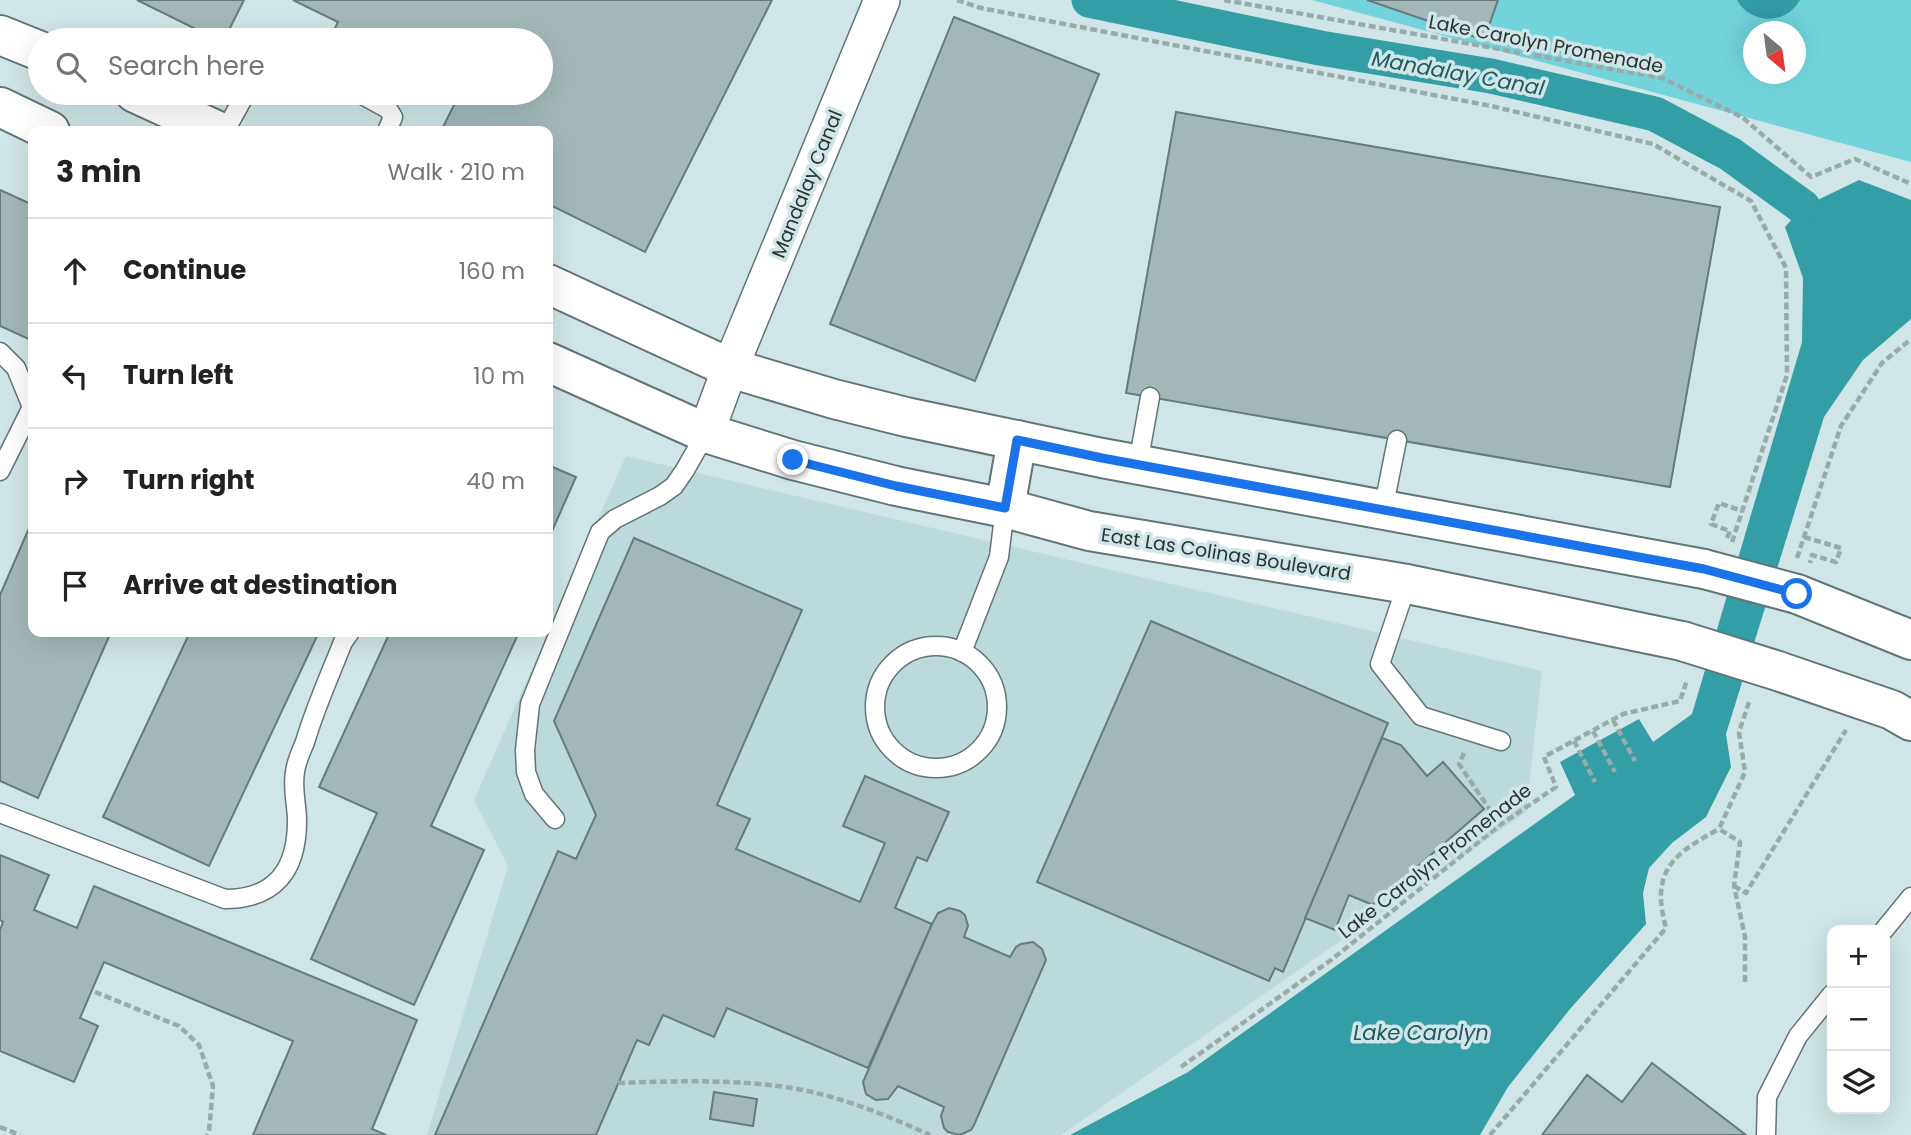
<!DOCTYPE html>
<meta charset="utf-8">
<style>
body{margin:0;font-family:Poppins,sans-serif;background:#f2f2f2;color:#222}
.controls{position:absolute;right:21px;bottom:21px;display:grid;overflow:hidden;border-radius:14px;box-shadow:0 7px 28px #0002}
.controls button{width:63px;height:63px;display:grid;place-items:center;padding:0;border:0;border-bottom:2px solid #e0e0e0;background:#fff;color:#222;font:35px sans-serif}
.compass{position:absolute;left:1743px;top:21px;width:63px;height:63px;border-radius:50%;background:#fff;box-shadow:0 7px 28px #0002;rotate:151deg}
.stop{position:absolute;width:21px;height:21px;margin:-16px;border:5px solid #1a73e8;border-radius:50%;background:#fff}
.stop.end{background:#1a73e8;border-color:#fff;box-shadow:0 2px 7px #0008}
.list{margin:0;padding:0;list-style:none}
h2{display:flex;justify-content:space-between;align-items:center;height:91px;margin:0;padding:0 28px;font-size:30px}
h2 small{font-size:23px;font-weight:400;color:#767676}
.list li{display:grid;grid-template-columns:46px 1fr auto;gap:21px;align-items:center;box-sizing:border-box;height:105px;padding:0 28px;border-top:2px solid #e0e0e0}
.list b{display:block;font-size:26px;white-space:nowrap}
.list em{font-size:23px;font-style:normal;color:#767676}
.icon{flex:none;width:38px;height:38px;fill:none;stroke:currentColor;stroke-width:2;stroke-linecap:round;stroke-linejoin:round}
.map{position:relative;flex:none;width:1911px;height:1135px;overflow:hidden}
.search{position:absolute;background:#fff;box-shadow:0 7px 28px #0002;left:28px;top:28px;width:525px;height:77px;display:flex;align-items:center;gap:18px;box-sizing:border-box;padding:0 24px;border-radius:38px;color:#767676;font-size:26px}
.panel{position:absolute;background:#fff;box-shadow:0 7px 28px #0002;left:28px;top:126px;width:525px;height:511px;border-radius:14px}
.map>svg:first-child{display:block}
.built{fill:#bcd9dc}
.green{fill:#72d3db;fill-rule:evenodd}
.water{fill:#339ea6}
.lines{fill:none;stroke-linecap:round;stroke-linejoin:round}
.canal{stroke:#339ea6;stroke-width:35}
.building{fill:#a3b7b9;stroke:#677a7c;stroke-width:2}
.service-casing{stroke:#627577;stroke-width:21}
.minor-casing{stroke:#627577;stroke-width:38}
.secondary-casing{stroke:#627577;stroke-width:42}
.path{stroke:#99aaab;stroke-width:4.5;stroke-dasharray:7 3.5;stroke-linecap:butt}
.service{stroke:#fff;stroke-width:18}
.minor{stroke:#fff;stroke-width:35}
.secondary{stroke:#fff;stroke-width:38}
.secondary-bridge-casing{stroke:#627577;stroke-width:42;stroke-linecap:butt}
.secondary-bridge{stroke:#fff;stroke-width:38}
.route{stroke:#1a73e8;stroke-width:9}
.labels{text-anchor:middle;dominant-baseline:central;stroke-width:7;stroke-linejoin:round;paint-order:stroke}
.street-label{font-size:19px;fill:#2b3434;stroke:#d0e5e7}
.water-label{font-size:21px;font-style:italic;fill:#205a5f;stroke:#d0e5e7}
</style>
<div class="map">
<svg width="1911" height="1135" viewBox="0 0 1911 1135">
<rect width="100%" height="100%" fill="#d0e5e7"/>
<path class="built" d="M 626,456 L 1542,671 L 1526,812 L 1061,1135 L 427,1135 L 508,866 L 474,800 Z"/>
<path class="green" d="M 1312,0 L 1911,0 L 1911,162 ZM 1754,32 L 1796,32 L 1796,74 L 1754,74 Z"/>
<g class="water">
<path d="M 1737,0 L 1800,0 C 1786,25 1751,25 1737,0 Z"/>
<path d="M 1859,180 L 1911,200 L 1911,319 L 1863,360 L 1824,417 L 1726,734 L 1731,767 L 1706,817 L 1672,843 L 1649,868 L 1643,893 L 1646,924 L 1570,1009 L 1508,1087 L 1480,1135 L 1070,1135 L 1188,1072 L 1575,795 L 1560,762 L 1639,719 L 1653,742 L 1692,714 L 1802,342 L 1803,278 L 1785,227 L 1803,207 Z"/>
</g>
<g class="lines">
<path class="canal" d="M 1089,0 L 1320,48 L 1491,76 L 1655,114 L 1730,154 L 1803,207"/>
</g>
<g class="building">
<path d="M 137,0 L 244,0 L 224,40 L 218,40 Z"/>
<path d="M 293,0 L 772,0 L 645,252 L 548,204 L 548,131 L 441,131 L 460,93 L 541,93 L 541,40 L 329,40 L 338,22 Z"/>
<path d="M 1367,0 L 1498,0 L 1484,40 Z"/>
<path d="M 954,17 L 1099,74 L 975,381 L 830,324 Z"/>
<path d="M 1176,112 L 1720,207 L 1670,487 L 1126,393 Z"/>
<path d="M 0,190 L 33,205 L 33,341 L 0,326 Z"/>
<path d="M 548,465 L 576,477 L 548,540 Z"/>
<path d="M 33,519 L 33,632 L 111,632 L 38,798 L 0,781 L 0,595 Z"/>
<path d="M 634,538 L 802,610 L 717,805 L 750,819 L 736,849 L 860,902 L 885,843 L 843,826 L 865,776 L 949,812 L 927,861 L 917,857 L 895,908 L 932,924 L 868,1068 L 727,1008 L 714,1037 L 663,1015 L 649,1045 L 637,1040 L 596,1135 L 435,1135 L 558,851 L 576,859 L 596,815 L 554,721 Z"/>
<path d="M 1151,621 L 1388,723 L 1283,972 L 1275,968 L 1269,981 L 1037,882 Z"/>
<path d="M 190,632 L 319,632 L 209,866 L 103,817 Z"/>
<path d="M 390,632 L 519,632 L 431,826 L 484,850 L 414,1005 L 311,959 L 377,813 L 319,787 Z"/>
<path d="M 1382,738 L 1401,745 L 1427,776 L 1443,762 L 1484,809 L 1373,905 L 1349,895 L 1335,930 L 1305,918 Z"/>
<path d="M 0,855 L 49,875 L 34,910 L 77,928 L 94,886 L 417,1020 L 372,1129 L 386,1135 L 253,1135 L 293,1041 L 104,962 L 80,1018 L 98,1026 L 74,1082 L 0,1051 L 0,930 L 3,922 L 0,920 Z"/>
<path d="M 949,908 L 960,911 L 965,915 L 968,926 L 964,937 L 1010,957 L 1016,947 L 1021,944 L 1033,942 L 1042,949 L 1046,960 L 974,1125 L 971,1130 L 960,1135 L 948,1132 L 944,1128 L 941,1116 L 944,1107 L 898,1086 L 888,1099 L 876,1100 L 866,1094 L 863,1082 L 932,924 L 938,913 Z"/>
<path d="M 1652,1063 L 1746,1135 L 1542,1135 L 1587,1075 L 1622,1102 Z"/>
<path d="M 714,1092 L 757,1099 L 753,1126 L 710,1119 Z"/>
</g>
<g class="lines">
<defs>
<g id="service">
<path d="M 359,93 L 388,109 L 393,117 L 387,131"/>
<path d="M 225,131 L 246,93"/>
<path d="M 0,352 L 16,368 L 32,407 L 0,471"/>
<path d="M 1138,464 L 1150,397"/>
<path d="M 1383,510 L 1397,440"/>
<path d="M 1407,584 L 1380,664 L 1421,716 L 1501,741"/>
<circle cx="936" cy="707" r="61"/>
<path d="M 962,652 L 999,557 L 1005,508"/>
<path d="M 0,813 L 225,899 C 275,899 297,870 297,821 C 297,805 292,788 295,772 C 296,762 301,752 305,742 C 315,708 330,675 343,642 L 350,632"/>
<path d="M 555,819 L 534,794 L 526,772 L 525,750 L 530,704 L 600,532 L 615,519 L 660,496 L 674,486 L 685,470 L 706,433"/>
<path d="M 1884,930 L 1911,897"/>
<path d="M 1766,1135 L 1767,1097 L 1798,1036 L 1832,994"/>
</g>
<path id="minor" d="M 706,433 L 730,368 L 882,0"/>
<g id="secondary">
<path d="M 0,35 L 40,51"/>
<path d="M 135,93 L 218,131"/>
<path d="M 0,107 L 50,131"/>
<path d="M 548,284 L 730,368 L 834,399 L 906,417 L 1102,458 L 1704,569"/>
<path d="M 548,362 L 706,433 L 793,460 L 896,486 L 1005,508 L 1089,531 L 1407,584 L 1682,641"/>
<path d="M 1005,508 L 1017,440"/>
<path d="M 1797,594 L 1911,640"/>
<path d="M 1778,671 L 1892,710 L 1911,721"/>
</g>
</defs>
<use href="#service" class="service-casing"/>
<use href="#minor" class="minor-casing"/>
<use href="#secondary" class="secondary-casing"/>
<g class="path">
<path d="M 957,0 L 981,8 L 1491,106 L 1653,144 L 1751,201 L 1786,268 L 1787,375 L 1732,542"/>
<path d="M 1224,0 L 1662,78 L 1742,117 L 1811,177 L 1855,159 L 1911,184"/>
<path d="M 1804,537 L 1841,548 L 1836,562 L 1812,555 L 1810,563"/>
<path d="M 1727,538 L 1730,531 L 1711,524 L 1719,503 L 1742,511"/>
<path d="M 1797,558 L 1841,426 L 1882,363 L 1911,339"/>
<path d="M 1613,720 L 1635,761"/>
<path d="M 1593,731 L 1615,772"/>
<path d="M 1574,741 L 1595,782"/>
<path d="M 1464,753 L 1459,764 L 1500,825"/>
<path d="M 1734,886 L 1746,893 L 1846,730"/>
<path d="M 1745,982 L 1745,937 L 1734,886 L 1740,842 L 1719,829 L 1745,772 L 1739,732 L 1750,699"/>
<path d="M 95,992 L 179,1026 L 199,1045 L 213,1086 L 209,1131 L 207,1135"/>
<path d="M 1181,1067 L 1331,960 L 1500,825 L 1556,787 L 1544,757 L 1623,714 L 1680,701 L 1687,680"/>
<path d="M 618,1083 C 676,1081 734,1079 792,1088 C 840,1096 886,1115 930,1135"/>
<path d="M 0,1127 L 20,1135"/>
<path d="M 1490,1135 L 1666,928 C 1650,871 1673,854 1719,829"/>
</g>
<use href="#service" class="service"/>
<use href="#minor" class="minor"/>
<use href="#secondary" class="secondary"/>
<defs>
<g id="secondary-bridge">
<path d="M 1704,569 L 1797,594"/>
<path d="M 1682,641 L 1778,671"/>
</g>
</defs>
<use href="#secondary-bridge" class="secondary-bridge-casing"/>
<use href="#secondary-bridge" class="secondary-bridge"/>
</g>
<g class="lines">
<path class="route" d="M 793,460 L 896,486 L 1005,508 L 1017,440 L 1102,458 L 1704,569 L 1797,594"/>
</g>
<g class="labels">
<g class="street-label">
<text transform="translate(1546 44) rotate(11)">Lake Carolyn Promenade</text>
<text transform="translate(807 184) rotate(-68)">Mandalay Canal</text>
<text transform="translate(1226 554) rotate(9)">East Las Colinas Boulevard</text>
<text transform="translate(1435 861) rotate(-38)">Lake Carolyn Promenade</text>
</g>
<g class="water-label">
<text transform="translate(1458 73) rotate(10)">Mandalay Canal</text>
<text x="1421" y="1032">Lake Carolyn</text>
</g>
</g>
</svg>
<div class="controls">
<button>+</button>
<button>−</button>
<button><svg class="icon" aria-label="layers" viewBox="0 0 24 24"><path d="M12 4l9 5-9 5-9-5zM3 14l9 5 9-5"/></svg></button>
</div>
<svg class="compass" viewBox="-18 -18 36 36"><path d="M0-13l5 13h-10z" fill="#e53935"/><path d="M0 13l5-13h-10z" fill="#767676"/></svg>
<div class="stop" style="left:1797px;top:594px"></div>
<div class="stop end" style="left:793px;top:460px"></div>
<div class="search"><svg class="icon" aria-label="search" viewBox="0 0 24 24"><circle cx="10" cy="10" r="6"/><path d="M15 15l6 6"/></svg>Search here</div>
<section class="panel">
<h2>3 min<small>Walk · 210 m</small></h2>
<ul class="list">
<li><svg class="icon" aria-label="ahead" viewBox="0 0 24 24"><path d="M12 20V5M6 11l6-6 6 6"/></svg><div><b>Continue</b></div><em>160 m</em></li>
<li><svg class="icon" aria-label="left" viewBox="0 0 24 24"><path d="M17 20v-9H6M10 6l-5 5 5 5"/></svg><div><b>Turn left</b></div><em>10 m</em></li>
<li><svg class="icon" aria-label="right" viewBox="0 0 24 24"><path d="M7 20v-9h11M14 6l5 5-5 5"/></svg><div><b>Turn right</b></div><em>40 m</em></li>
<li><svg class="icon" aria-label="arrive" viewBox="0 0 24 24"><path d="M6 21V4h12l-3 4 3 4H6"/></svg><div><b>Arrive at destination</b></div></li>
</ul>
</section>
</div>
